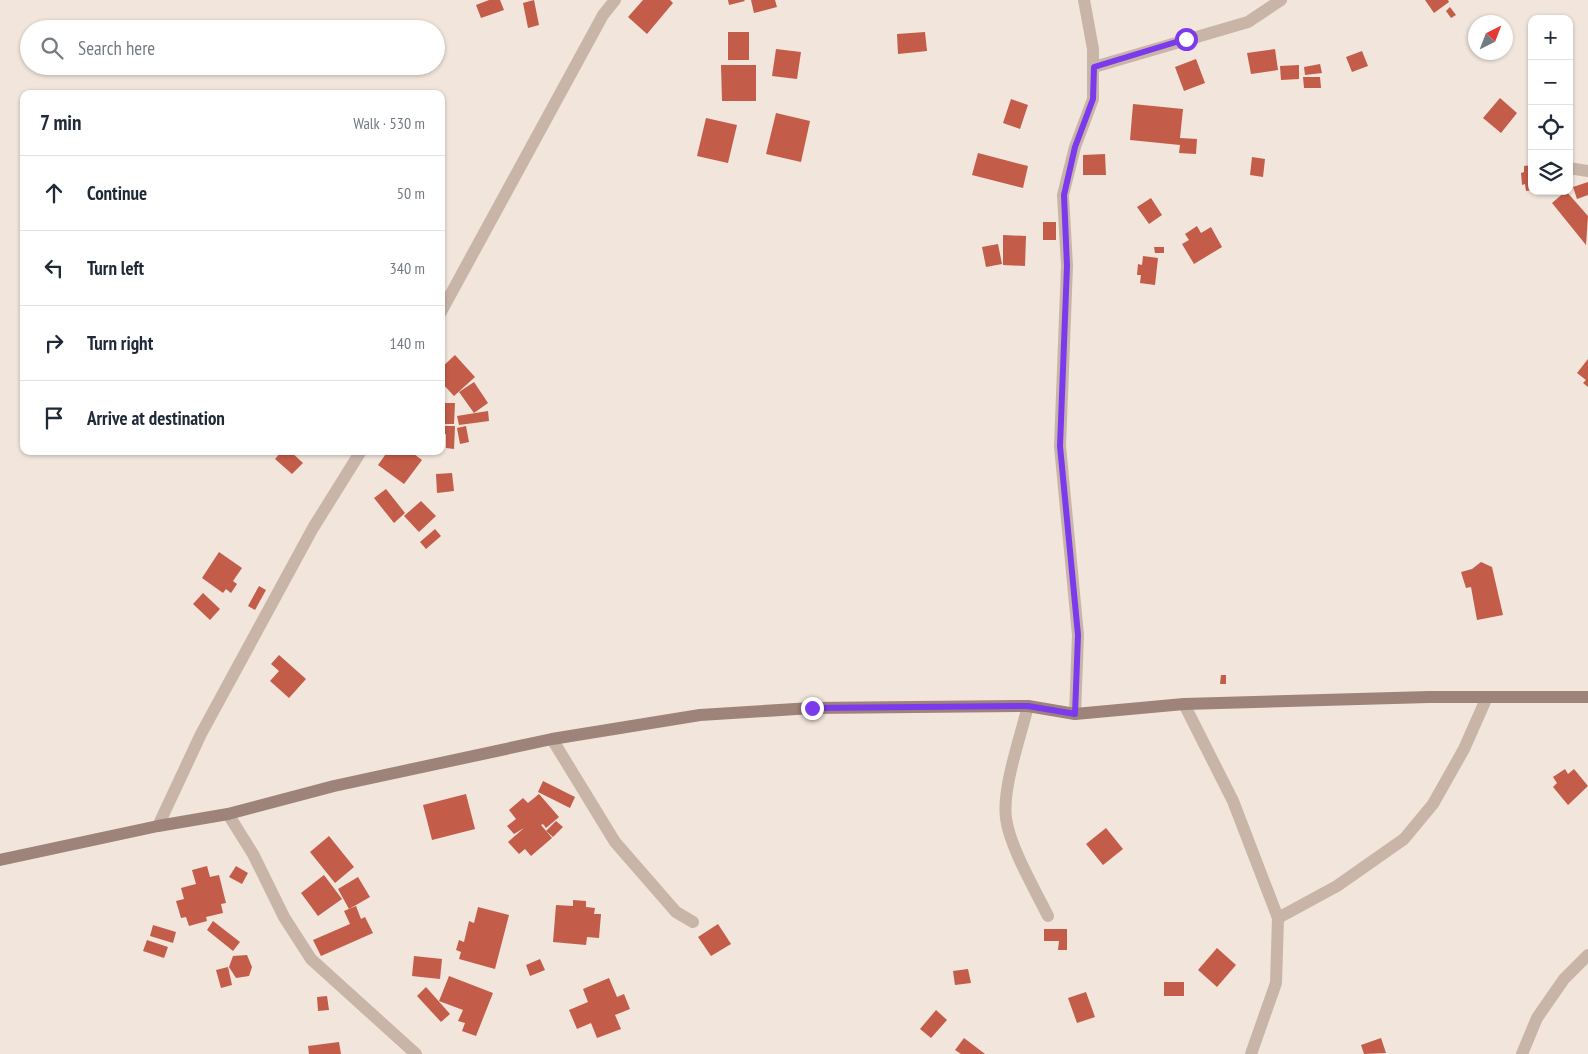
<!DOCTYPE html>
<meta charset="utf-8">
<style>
body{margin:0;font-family:"PT Sans Narrow",sans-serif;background:#f6f6f7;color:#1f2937}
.controls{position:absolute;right:15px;top:15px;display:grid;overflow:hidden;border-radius:10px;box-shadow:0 1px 4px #0004}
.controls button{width:45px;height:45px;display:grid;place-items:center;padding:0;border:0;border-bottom:1px solid #e0e1e3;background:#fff;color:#1f2937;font:25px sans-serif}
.compass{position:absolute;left:1468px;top:15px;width:45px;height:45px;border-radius:50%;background:#fff;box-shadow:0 1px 4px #0004;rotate:42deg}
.stop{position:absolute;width:15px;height:15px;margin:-11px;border:4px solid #7c3aed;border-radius:50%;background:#fff}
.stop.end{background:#7c3aed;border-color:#fff;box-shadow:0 1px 5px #0008}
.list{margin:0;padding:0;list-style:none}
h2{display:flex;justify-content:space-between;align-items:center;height:65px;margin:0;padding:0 20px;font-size:21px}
h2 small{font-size:16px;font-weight:400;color:#747a83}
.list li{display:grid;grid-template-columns:32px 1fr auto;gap:15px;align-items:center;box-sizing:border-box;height:75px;padding:0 20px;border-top:1px solid #e0e1e3}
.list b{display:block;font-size:19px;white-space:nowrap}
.list em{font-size:16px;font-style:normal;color:#747a83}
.icon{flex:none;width:28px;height:28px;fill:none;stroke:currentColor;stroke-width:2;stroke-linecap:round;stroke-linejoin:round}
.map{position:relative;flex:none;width:1588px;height:1054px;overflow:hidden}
.search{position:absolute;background:#fff;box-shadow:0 1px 4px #0004;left:20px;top:20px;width:425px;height:55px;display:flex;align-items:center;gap:12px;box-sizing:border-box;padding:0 18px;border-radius:28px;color:#747a83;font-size:19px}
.panel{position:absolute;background:#fff;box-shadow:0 1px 4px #0004;left:20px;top:90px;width:425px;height:365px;border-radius:10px}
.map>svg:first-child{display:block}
.building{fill:#c35c48}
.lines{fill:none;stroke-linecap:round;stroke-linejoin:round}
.street{stroke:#c9b4a8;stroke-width:12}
.secondary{stroke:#9d8379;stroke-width:12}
.route{stroke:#7c3aed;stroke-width:6}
</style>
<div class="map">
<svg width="1588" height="1054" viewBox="0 0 1588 1054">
<rect width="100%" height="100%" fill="#f1e5dc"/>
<g class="building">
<path d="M 489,0 L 500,0 L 504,10 L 481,18 L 476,5 Z"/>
<path d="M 534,0 L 539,25 L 528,28 L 523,3 Z"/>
<path d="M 643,0 L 670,0 L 673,3 L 647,34 L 628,17 Z"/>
<path d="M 728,0 L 744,0 L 745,1 L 729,5 Z"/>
<path d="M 751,0 L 775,0 L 777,7 L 754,13 Z"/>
<path d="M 1425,0 L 1448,0 L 1449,2 L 1434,13 Z"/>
<path d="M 1450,7 L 1456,15 L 1451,18 L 1446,11 Z"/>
<rect x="728" y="32" width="21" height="28"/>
<path d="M 925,32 L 927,51 L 898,54 L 897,34 Z"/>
<path d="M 776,49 L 801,52 L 797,79 L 772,76 Z"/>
<path d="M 1275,49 L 1278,70 L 1251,74 L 1247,53 Z"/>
<path d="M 1362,51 L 1368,66 L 1352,72 L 1346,57 Z"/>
<path d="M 1196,59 L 1205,83 L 1184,91 L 1175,67 Z"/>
<path d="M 1320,64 L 1322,73 L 1305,75 L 1304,67 Z"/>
<path d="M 721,65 L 756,65 L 756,101 L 722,101 Z"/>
<path d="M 1299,65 L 1299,79 L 1281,80 L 1280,66 Z"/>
<path d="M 1303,77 L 1320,77 L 1321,88 L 1304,88 Z"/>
<path d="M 1500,98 L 1517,113 L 1501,133 L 1483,118 Z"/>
<path d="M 1011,99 L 1028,105 L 1020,129 L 1003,123 Z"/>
<path d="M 1133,104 L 1183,109 L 1180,138 L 1197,139 L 1196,154 L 1179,153 L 1180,145 L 1130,140 Z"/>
<path d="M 776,113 L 810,121 L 801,162 L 766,154 Z"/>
<path d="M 706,118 L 737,125 L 728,163 L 697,156 Z"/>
<path d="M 978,153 L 1028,166 L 1023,188 L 972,175 Z"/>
<path d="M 1105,154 L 1106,175 L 1083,175 L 1083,155 Z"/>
<path d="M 1252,157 L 1265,159 L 1263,177 L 1250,175 Z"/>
<path d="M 1532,165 L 1532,190 L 1526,191 L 1525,184 L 1522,185 L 1521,173 L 1524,172 L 1524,166 Z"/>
<path d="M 1588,182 L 1588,195 L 1577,199 L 1573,187 Z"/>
<path d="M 1566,191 L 1588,216 L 1586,245 L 1552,203 Z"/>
<path d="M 1151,198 L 1162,215 L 1149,224 L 1137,207 Z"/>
<rect x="1043" y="222" width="13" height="18"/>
<path d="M 1197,226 L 1201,233 L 1211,227 L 1222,247 L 1194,264 L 1182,244 L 1189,240 L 1185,234 Z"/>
<path d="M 1003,235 L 1026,236 L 1025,266 L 1003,265 Z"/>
<path d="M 998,244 L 1002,264 L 986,267 L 982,247 Z"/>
<path d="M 1154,247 L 1164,247 L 1164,253 L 1155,253 Z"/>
<path d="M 1143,256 L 1158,258 L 1155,285 L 1140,283 L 1141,275 L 1137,275 L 1138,264 L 1142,265 Z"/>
<path d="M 455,355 L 475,377 L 454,396 L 441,382 L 441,368 Z"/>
<path d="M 1588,359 L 1588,387 L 1583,383 L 1586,380 L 1577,373 Z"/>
<path d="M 474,382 L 488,403 L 474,413 L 459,392 Z"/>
<path d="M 443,403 L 455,403 L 454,424 L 442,424 Z"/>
<path d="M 488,411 L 489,421 L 459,425 L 457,416 Z"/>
<path d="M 441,426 L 455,426 L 454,449 L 446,448 L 446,434 L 441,434 Z"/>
<path d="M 466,426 L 469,442 L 460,444 L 457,428 Z"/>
<path d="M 282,451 L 290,451 L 303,463 L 292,474 L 275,459 Z"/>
<path d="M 388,451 L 410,451 L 422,460 L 404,484 L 378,465 Z"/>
<path d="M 452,473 L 454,491 L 437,493 L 436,474 Z"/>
<path d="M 386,489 L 405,513 L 394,523 L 374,498 Z"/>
<path d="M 421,501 L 436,516 L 419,532 L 404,516 Z"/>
<path d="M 435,529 L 441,536 L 426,549 L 420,542 Z"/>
<path d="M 219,552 L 242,568 L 233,581 L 237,584 L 231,593 L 226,589 L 223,593 L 202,578 Z"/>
<path d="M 1481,562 L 1492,567 L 1503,615 L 1477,620 L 1471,587 L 1466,588 L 1461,572 L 1472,569 Z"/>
<path d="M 259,586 L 266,590 L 255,610 L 248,606 Z"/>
<path d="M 203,593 L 220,609 L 210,620 L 193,604 Z"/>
<path d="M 279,655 L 306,679 L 289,698 L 270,681 L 279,671 L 271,664 Z"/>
<path d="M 1221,675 L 1226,675 L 1226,684 L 1220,684 Z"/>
<path d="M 1565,769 L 1568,774 L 1574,769 L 1588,786 L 1568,805 L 1553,787 L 1557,783 L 1553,777 Z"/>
<path d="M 543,781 L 575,797 L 570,808 L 538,792 Z"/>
<path d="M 466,794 L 475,829 L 432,840 L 423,805 Z"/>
<path d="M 539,794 L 559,817 L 546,828 L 543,824 L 541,825 L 552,838 L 531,856 L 525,849 L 519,854 L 508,842 L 524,828 L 514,834 L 507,826 L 516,819 L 509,810 L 523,798 L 528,803 Z"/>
<path d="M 556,821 L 563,827 L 553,837 L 546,831 Z"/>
<path d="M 1106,828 L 1123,849 L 1103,865 L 1086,844 Z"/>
<path d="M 329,836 L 354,867 L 335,883 L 310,852 Z"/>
<path d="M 207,866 L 210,877 L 219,875 L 226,903 L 221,904 L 223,913 L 206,917 L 207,921 L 189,926 L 186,917 L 181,918 L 176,901 L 184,899 L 181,888 L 196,884 L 192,870 Z"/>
<path d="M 236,866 L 248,873 L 242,884 L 229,877 Z"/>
<path d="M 324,875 L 342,899 L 318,916 L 301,893 Z"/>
<path d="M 358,877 L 370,897 L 349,909 L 338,889 Z"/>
<path d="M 573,900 L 586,901 L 586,907 L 595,908 L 594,914 L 601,914 L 599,938 L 587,937 L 586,945 L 553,942 L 556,905 L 573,906 Z"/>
<path d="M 356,906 L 361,919 L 365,917 L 373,933 L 321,956 L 313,940 L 350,924 L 344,911 Z"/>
<path d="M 478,907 L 509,915 L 495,969 L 459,959 L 461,952 L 456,950 L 459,940 L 464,942 L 469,921 L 474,923 Z"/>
<path d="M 213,921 L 240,942 L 233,951 L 207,930 Z"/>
<path d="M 718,924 L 731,944 L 711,956 L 698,937 Z"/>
<path d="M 153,925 L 176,932 L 173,943 L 150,936 Z"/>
<path d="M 1044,929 L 1067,929 L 1067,950 L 1058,950 L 1059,941 L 1044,941 Z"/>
<path d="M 147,940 L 168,947 L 164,958 L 143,951 Z"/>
<path d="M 1217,948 L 1236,965 L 1217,987 L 1198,970 Z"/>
<path d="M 247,955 L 252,967 L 249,976 L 236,978 L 229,967 L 233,956 Z"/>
<path d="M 414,956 L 442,959 L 440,979 L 412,976 Z"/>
<path d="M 540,959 L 545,970 L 530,976 L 526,965 Z"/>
<path d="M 228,967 L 232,985 L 221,988 L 216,970 Z"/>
<path d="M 968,969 L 971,983 L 955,985 L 953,971 Z"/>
<path d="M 449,976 L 493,993 L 476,1036 L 462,1031 L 465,1023 L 458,1021 L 463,1010 L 439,1001 Z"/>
<path d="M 609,978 L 617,997 L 624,994 L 630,1009 L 615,1015 L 621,1029 L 597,1038 L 591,1023 L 577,1029 L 569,1010 L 588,1002 L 583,989 Z"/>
<rect x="1164" y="982" width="20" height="14"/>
<path d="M 426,987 L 450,1014 L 441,1022 L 417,996 Z"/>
<path d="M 1086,992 L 1095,1017 L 1077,1023 L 1068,998 Z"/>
<path d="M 327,996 L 329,1010 L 318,1011 L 317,997 Z"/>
<path d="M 936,1010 L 947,1020 L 931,1038 L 920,1029 Z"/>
<path d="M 964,1038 L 985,1054 L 961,1054 L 955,1050 Z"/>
<path d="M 1381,1038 L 1386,1053 L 1364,1054 L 1361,1045 Z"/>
<path d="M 339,1042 L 341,1054 L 309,1054 L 308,1046 Z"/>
</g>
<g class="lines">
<g class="street">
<path d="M 1094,67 L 1248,22 L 1281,0"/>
<path d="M 1569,168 L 1588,171"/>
<path d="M 441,312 L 603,15 L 615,0"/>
<path d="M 1184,704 L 1233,801 L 1278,918 L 1276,983 L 1251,1054"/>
<path d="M 1028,706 C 1021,735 1002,788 1006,818 C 1009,845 1035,890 1048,916"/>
<path d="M 1075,714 L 1078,635 L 1060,446 L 1067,266 L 1063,195 L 1075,147 L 1093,99 L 1093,49 L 1084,0"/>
<path d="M 552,739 L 615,842 L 676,912 L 693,922"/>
<path d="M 228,814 L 253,854 L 284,917 L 311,959 L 416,1054"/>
<path d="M 158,826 L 201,734 L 313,528 L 361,451"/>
<path d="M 1278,918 L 1337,886 L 1404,839 L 1433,804 L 1464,749 L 1487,697"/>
<path d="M 1522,1054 L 1537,1018 L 1564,979 L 1588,955"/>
</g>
<path class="secondary" d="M 0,860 L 158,826 L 228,814 L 334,786 L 552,739 L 700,715 L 812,708 L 1028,706 L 1075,714 L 1184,704 L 1429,697 L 1588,697"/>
</g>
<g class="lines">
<path class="route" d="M 812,708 L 1028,706 L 1075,714 L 1078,635 L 1060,446 L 1067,266 L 1064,195 L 1075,147 L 1093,99 L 1094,67 L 1186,39"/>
</g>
</svg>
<div class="controls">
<button>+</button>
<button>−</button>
<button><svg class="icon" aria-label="locate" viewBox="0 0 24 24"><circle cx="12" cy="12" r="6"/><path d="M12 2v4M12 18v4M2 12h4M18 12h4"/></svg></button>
<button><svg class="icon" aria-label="layers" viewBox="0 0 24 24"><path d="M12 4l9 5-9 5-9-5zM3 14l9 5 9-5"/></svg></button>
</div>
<svg class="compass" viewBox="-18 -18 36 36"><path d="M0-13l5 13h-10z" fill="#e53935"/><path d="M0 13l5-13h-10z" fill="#747a83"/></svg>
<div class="stop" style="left:1186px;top:39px"></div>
<div class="stop end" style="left:812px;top:708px"></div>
<div class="search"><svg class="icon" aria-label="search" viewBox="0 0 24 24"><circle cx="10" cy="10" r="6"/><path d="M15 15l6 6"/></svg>Search here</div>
<section class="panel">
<h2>7 min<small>Walk · 530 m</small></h2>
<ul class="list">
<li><svg class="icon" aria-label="ahead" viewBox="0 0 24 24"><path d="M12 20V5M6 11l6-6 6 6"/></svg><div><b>Continue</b></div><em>50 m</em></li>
<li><svg class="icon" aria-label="left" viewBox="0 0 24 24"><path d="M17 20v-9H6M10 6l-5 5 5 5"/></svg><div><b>Turn left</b></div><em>340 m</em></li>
<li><svg class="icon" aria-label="right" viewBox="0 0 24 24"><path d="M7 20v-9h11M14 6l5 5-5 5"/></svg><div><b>Turn right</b></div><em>140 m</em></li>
<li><svg class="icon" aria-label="arrive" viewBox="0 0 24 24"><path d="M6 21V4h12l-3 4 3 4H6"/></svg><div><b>Arrive at destination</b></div></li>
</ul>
</section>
</div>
